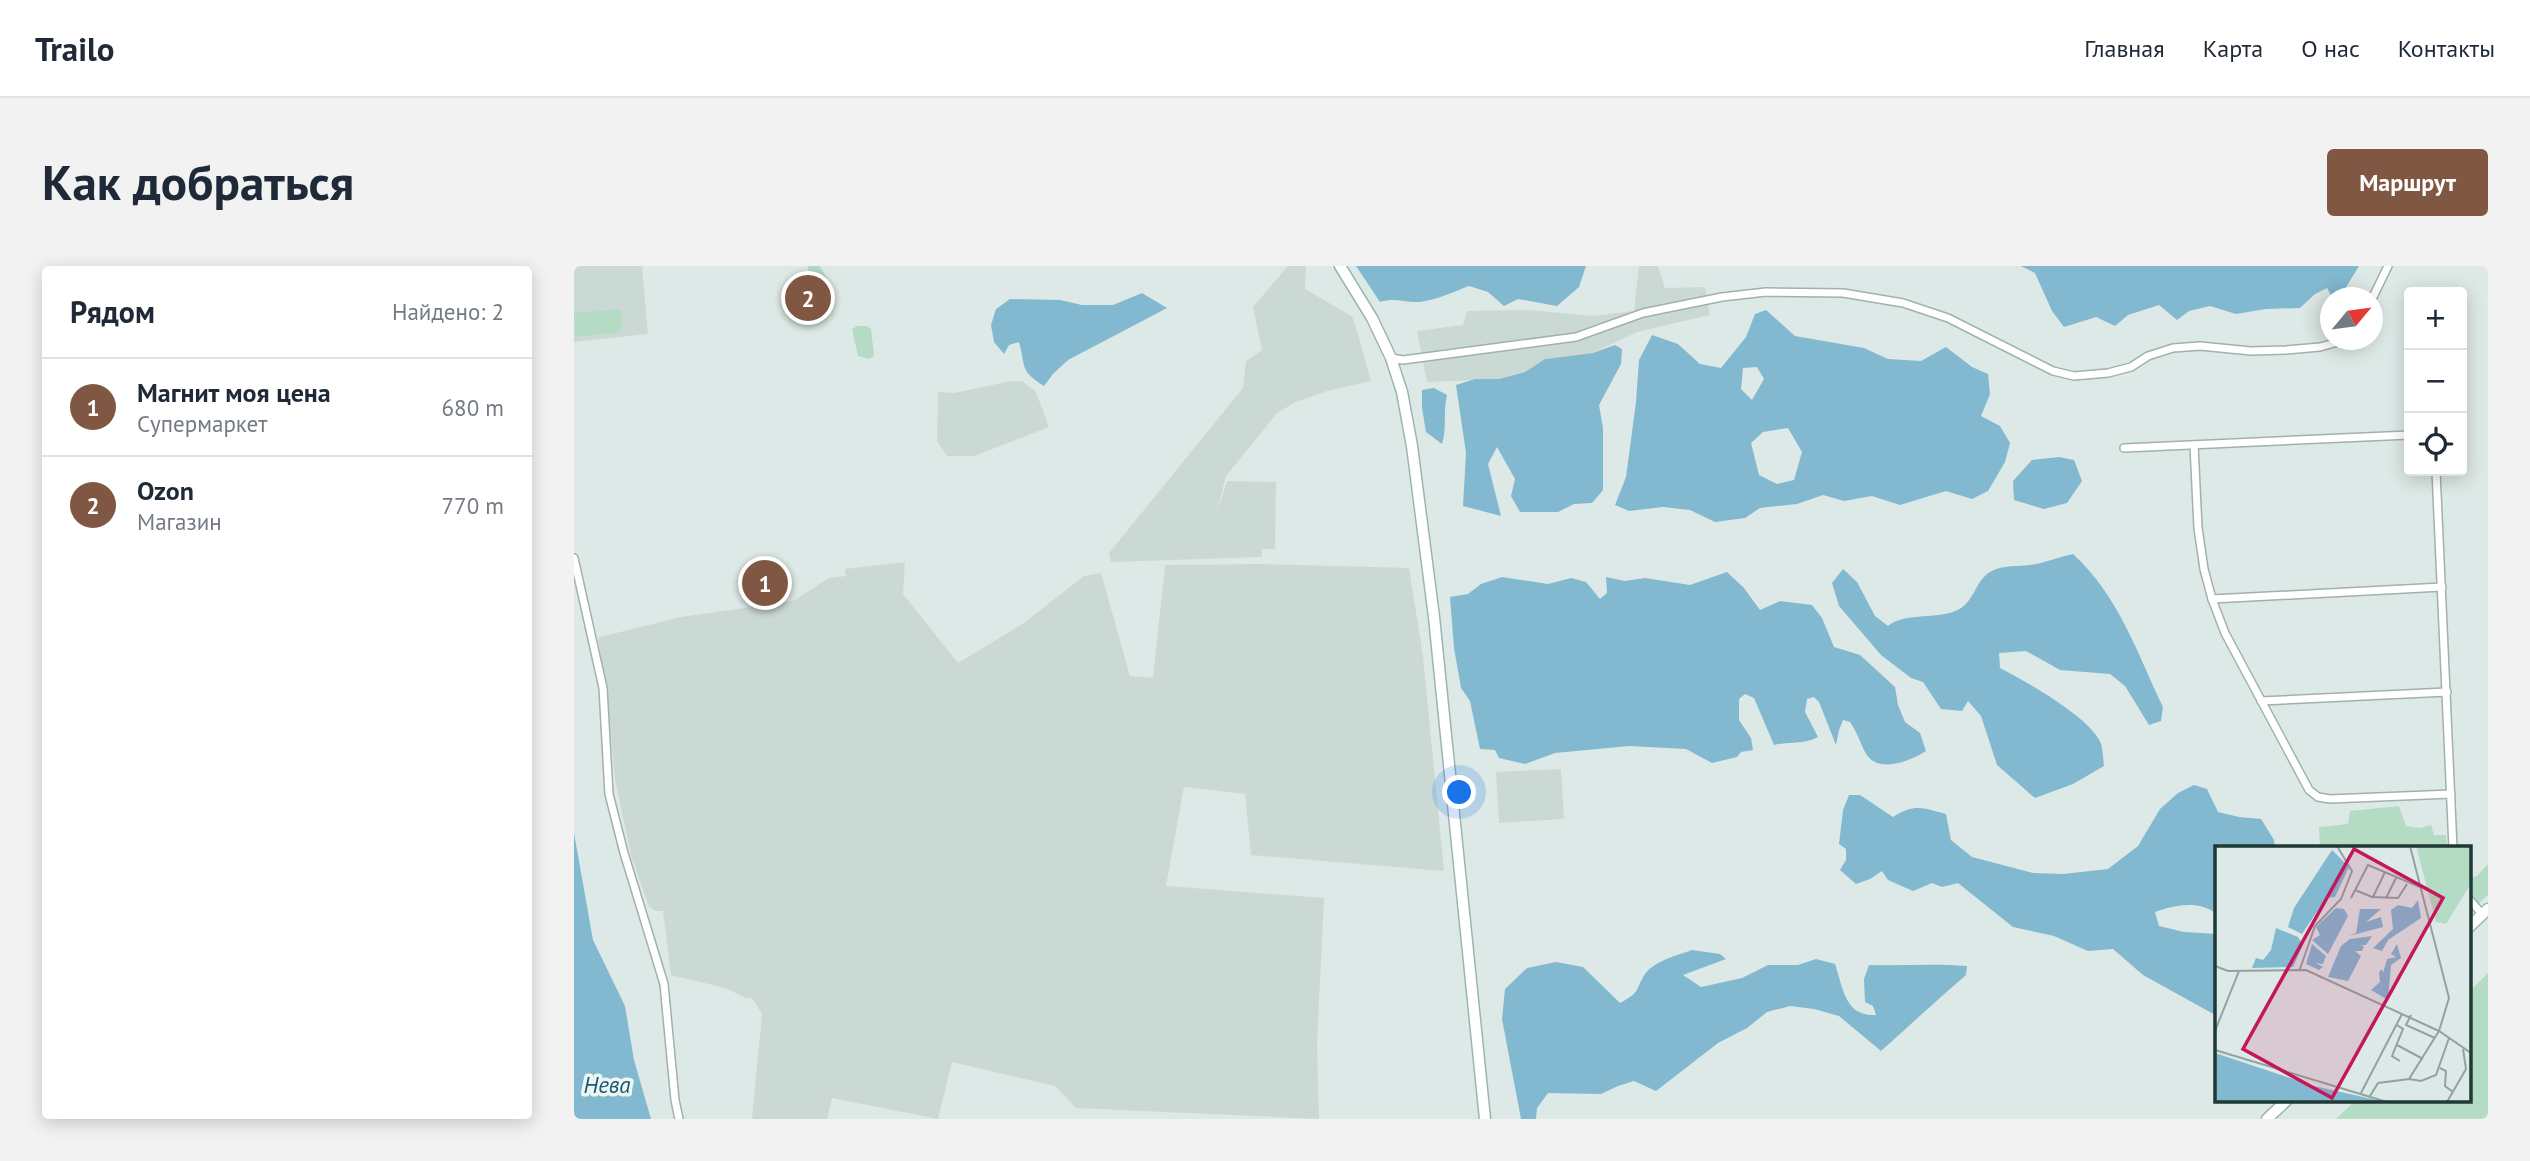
<!DOCTYPE html>
<html lang="ru">
<meta charset="utf-8">
<style>
body{margin:0;font-family:"PT Sans",sans-serif;background:#f2f2f3;color:#1f2937}
.controls{position:absolute;right:21px;top:21px;display:grid;overflow:hidden;border-radius:7px;box-shadow:0 4px 18px #0003}
.controls button{width:63px;height:63px;display:grid;place-items:center;padding:0;border:0;border-bottom:2px solid #e0e1e3;background:#fff;color:#1f2937;font:35px sans-serif}
.compass{position:absolute;left:1746px;top:21px;width:63px;height:63px;border-radius:50%;background:#fff;box-shadow:0 4px 18px #0003;rotate:61deg}
.you{position:absolute;left:886px;top:527px;width:24px;height:24px;margin:-18px;border:5px solid #fff;border-radius:50%;background:#1a73e8;box-shadow:0 0 0 10px #1a73e833}
.badge{display:grid;place-items:center;width:46px;height:46px;border-radius:50%;background:#7f5742;color:#fff;font-size:23px;font-weight:700}
.pin{position:absolute;translate:-50% -50%;border:4px solid #fff;box-shadow:0 2px 7px #0006}
.list{margin:0;padding:0;list-style:none}
h2{display:flex;justify-content:space-between;align-items:center;height:91px;margin:0;padding:0 28px;font-size:30px}
h2 small{font-size:23px;font-weight:400;color:#747a83}
.list li{display:grid;grid-template-columns:46px 1fr auto;gap:21px;align-items:center;box-sizing:border-box;height:98px;padding:0 28px;border-top:2px solid #e0e1e3}
.list b{display:block;font-size:26px;white-space:nowrap}
.list p{margin:0;font-size:23px;white-space:nowrap;color:#747a83}
.list em{font-size:23px;font-style:normal;color:#747a83}
.icon{flex:none;width:38px;height:38px;fill:none;stroke:currentColor;stroke-width:2;stroke-linecap:round;stroke-linejoin:round}
.map{position:relative;flex:none;width:1914px;height:853px;overflow:hidden;border-radius:7px}
header{display:flex;align-items:center;gap:42px;box-sizing:border-box;height:98px;padding:0 35px;background:#fff;border-bottom:2px solid #e0e1e3}
header strong{font-size:33px}
nav{display:flex;gap:38px;margin-inline-start:auto;font-size:24px}
.intro{display:flex;align-items:center;justify-content:space-between;box-sizing:border-box;height:168px;padding:0 42px}
h1{margin:0;font-size:49px}
.button{padding:18px 32px;border-radius:7px;background:#7f5742;color:#fff;font-size:24px;font-weight:700}
main{display:flex;gap:42px;padding:0 42px}
aside{flex:1;background:#fff;border-radius:7px;box-shadow:0 4px 18px #0003}
.map>svg:first-child{display:block}
.built{fill:#cbd9d5}
.green{fill:#b4dcc5}
.water{fill:#82b9d1;fill-rule:evenodd}
.lines{fill:none;stroke-linecap:round;stroke-linejoin:round}
.minor-casing{stroke:#a0b1ae;stroke-width:10}
.secondary-casing{stroke:#9cb5b0;stroke-width:13}
.minor{stroke:#fff;stroke-width:7}
.secondary{stroke:#fff;stroke-width:10}
.labels{text-anchor:middle;dominant-baseline:central;stroke-width:7;stroke-linejoin:round;paint-order:stroke}
.water-label{font-size:23px;font-style:italic;fill:#185875;stroke:#edf6f3}
.inset-river{fill:none;stroke:#82b9d1;stroke-width:3.5}
.inset-road{fill:none;stroke:#91a3a0;stroke-width:2}
.view{fill:#c2185b;fill-opacity:0.15;stroke:#c2185b;stroke-width:3.5}
.inset-edge{fill:none;stroke:#1e3936;stroke-width:3.5}
</style>
<header>
<strong>Trailo</strong>
<nav><a>Главная</a><a>Карта</a><a>О нас</a><a>Контакты</a></nav>
</header>
<div class="intro"><h1>Как добраться</h1><a class="button">Маршрут</a></div>
<main>
<aside>
<h2>Рядом<small>Найдено: 2</small></h2>
<ul class="list">
<li><span class="badge">1</span><div><b>Магнит моя цена</b><p>Супермаркет</p></div><em>680 m</em></li>
<li><span class="badge">2</span><div><b>Ozon</b><p>Магазин</p></div><em>770 m</em></li>
</ul>
</aside>
<div class="map">
<svg width="1914" height="853" viewBox="0 0 1914 853">
<rect width="100%" height="100%" fill="#dde9e6"/>
<g class="built">
<path d="M 0,0 L 68,0 L 74,68 L 0,76 Z"/>
<path d="M 714,0 L 732,0 L 731,23 L 779,51 L 797,115 L 753,125 L 722,136 L 703,147 L 652,210 L 642,249 L 653,215 L 702,216 L 701,283 L 688,283 L 688,291 L 537,296 L 535,287 L 669,122 L 672,95 L 688,84 L 679,41 Z"/>
<path d="M 1065,0 L 1084,0 L 1091,22 L 1131,21 L 1136,49 L 1063,66 L 1019,87 L 971,93 L 951,106 L 925,113 L 853,116 L 843,65 L 889,59 L 893,45 L 955,44 L 1019,50 L 1060,45 Z"/>
<path d="M 437,115 L 448,115 L 462,126 L 475,161 L 400,190 L 373,190 L 363,175 L 364,126 L 380,127 Z"/>
<path d="M 331,296 L 329,328 L 384,397 L 450,357 L 510,310 L 527,307 L 556,410 L 579,412 L 591,299 L 685,298 L 835,302 L 849,390 L 870,605 L 677,589 L 671,528 L 610,521 L 592,620 L 750,632 L 743,778 L 745,853 L 502,842 L 481,820 L 378,796 L 364,853 L 258,832 L 253,853 L 178,853 L 188,748 L 178,732 L 172,732 L 151,722 L 97,709 L 89,645 L 82,645 L 75,641 L 57,589 L 41,514 L 33,424 L 24,374 L 26,371 L 107,351 L 219,335 L 255,312 L 272,310 L 271,303 Z"/>
<path d="M 987,503 L 990,553 L 925,557 L 922,506 Z"/>
</g>
<g class="green">
<path d="M 234,0 L 246,0 L 255,16 L 245,42 L 240,39 L 239,16 L 235,15 Z"/>
<path d="M 47,43 L 48,62 L 41,67 L 1,71 L 0,47 Z"/>
<path d="M 283,60 L 293,60 L 297,63 L 300,90 L 295,93 L 284,90 L 278,63 Z"/>
<path d="M 1825,540 L 1832,560 L 1846,562 L 1857,559 L 1860,569 L 1872,569 L 1873,582 L 1746,582 L 1745,561 L 1774,558 L 1776,545 Z"/>
<path d="M 1914,598 L 1914,629 L 1895,647 L 1895,612 L 1903,610 Z"/>
<path d="M 1914,707 L 1914,853 L 1762,853 L 1782,834 L 1895,834 L 1895,726 Z"/>
</g>
<g class="water">
<path d="M 782,0 L 1012,0 L 1005,21 L 983,40 L 944,33 L 930,40 L 914,26 L 895,20 C 879,26 863,34 845,36 C 830,37 822,31 806,36 Z"/>
<path d="M 1447,0 L 1785,0 L 1766,31 L 1758,31 L 1753,22 L 1741,28 L 1726,42 L 1692,43 L 1662,48 L 1636,40 L 1615,45 L 1603,54 L 1585,39 L 1554,49 L 1541,60 L 1522,51 L 1490,61 L 1478,45 L 1461,7 Z"/>
<path d="M 568,27 L 593,42 L 494,94 L 479,108 L 470,120 C 445,104 452,101 445,76 L 435,79 L 430,88 L 420,76 L 417,59 L 422,43 L 436,33 L 486,34 L 508,39 L 539,39 Z"/>
<path d="M 1192,44 L 1221,70 L 1290,82 L 1314,93 L 1347,95 L 1372,81 L 1398,101 L 1414,108 L 1416,128 L 1407,150 L 1426,160 L 1436,177 L 1431,196 L 1414,225 L 1398,233 L 1372,225 L 1326,239 L 1298,230 L 1270,235 L 1249,229 L 1223,238 L 1186,242 L 1171,252 L 1141,256 L 1116,244 L 1089,241 L 1055,245 L 1041,239 L 1052,211 L 1062,136 L 1065,94 L 1078,69 L 1104,78 L 1126,98 L 1147,102 L 1172,71 L 1181,48 ZM 1183,101 L 1190,113 L 1178,134 L 1167,123 L 1169,102 ZM 1214,162 L 1228,186 L 1220,214 L 1203,218 L 1185,209 L 1177,177 L 1189,166 Z"/>
<path d="M 1041,79 L 1048,83 L 1047,98 L 1025,139 L 1029,162 L 1029,224 L 1018,237 L 1000,238 L 984,246 L 946,246 L 937,230 L 941,213 L 923,181 L 914,198 L 927,250 L 889,240 L 892,187 L 882,119 L 901,113 L 925,113 L 951,106 L 971,93 L 1019,87 Z"/>
<path d="M 860,122 L 873,129 C 869,146 873,163 868,178 L 852,166 L 848,142 L 848,124 Z"/>
<path d="M 1485,191 L 1500,194 L 1508,215 L 1493,237 L 1470,243 L 1440,234 L 1439,215 L 1458,194 Z"/>
<path d="M 1499,288 C 1545,330 1563,387 1589,441 L 1587,455 L 1575,459 L 1551,420 L 1536,408 L 1486,404 L 1452,385 L 1425,387 L 1426,402 C 1451,415 1518,452 1527,478 C 1529,485 1529,493 1530,500 L 1499,518 L 1461,532 L 1423,499 L 1407,450 L 1394,435 L 1388,445 L 1367,443 L 1349,416 L 1337,412 L 1307,389 L 1265,340 L 1258,317 L 1269,303 L 1283,316 L 1301,350 L 1314,360 C 1331,345 1367,355 1387,342 C 1399,334 1401,320 1410,311 C 1422,298 1441,301 1456,299 C 1471,297 1485,291 1499,288 Z"/>
<path d="M 1153,306 L 1170,322 L 1186,344 L 1206,335 L 1238,339 L 1248,352 L 1260,381 L 1286,389 L 1321,421 L 1324,439 L 1331,456 L 1346,467 L 1352,485 C 1336,495 1303,509 1291,486 C 1286,476 1283,466 1276,456 L 1269,454 L 1265,464 L 1262,479 L 1245,436 L 1240,431 L 1233,433 L 1231,446 L 1244,471 C 1230,479 1216,475 1200,479 L 1180,432 L 1171,428 L 1165,433 L 1165,454 L 1177,472 L 1179,484 L 1167,486 L 1163,491 L 1138,497 L 1112,483 L 1055,480 L 981,487 L 951,498 L 925,492 L 921,484 L 906,483 L 896,435 L 887,422 L 880,382 L 876,331 L 894,328 L 907,318 L 928,311 L 974,318 L 997,312 L 1012,316 L 1026,333 L 1033,327 L 1032,311 L 1051,315 L 1071,312 L 1116,319 Z"/>
<path d="M 1620,519 L 1633,523 L 1644,546 L 1665,551 L 1687,553 L 1700,574 L 1701,582 L 1643,582 L 1643,648 C 1624,634 1602,639 1581,646 L 1585,660 L 1610,666 L 1643,668 L 1643,750 L 1569,709 L 1539,683 L 1514,685 L 1480,670 L 1439,661 L 1384,617 L 1368,621 L 1358,617 L 1339,625 L 1314,614 L 1308,605 L 1296,613 L 1282,618 L 1266,604 L 1272,594 L 1272,583 L 1265,578 L 1269,544 L 1275,529 L 1286,529 L 1319,551 C 1341,537 1349,542 1372,548 L 1377,574 L 1398,591 L 1459,607 L 1489,608 L 1534,603 L 1564,580 L 1586,543 L 1604,527 Z"/>
<path d="M 0,567 L 19,674 L 51,740 L 60,794 L 77,853 L 0,853 Z"/>
<path d="M 1118,684 L 1146,688 L 1152,693 L 1109,709 L 1127,721 L 1168,712 L 1194,699 L 1224,699 L 1242,693 L 1261,698 C 1269,722 1271,751 1302,749 L 1299,740 L 1291,736 L 1290,713 L 1295,699 C 1328,700 1360,697 1393,700 L 1392,709 C 1363,734 1336,759 1307,785 L 1265,750 L 1240,743 L 1216,740 L 1193,746 L 1173,762 L 1144,777 L 1082,825 L 1060,815 L 1044,820 L 1027,828 L 974,827 L 963,842 L 962,853 L 947,853 L 928,753 L 931,723 L 953,702 L 982,696 L 1009,701 L 1046,737 C 1068,725 1060,725 1071,708 C 1080,695 1104,689 1118,684 Z"/>
</g>
<g class="lines">
<defs>
<g id="minor">
<path d="M 1798,33 L 1814,0"/>
<path d="M 817,92 L 829,94 L 1002,71 L 1069,47 L 1148,31 L 1192,26 L 1269,27 L 1329,37 L 1374,52 L 1479,105 L 1500,110 L 1534,107 L 1557,101 L 1574,90 L 1599,82 L 1626,80 L 1677,85 L 1712,84 L 1746,81 L 1771,74"/>
<path d="M 1620,179 L 1624,262 L 1630,303 L 1638,333 L 1651,367 L 1735,524 L 1744,531 L 1756,533 L 1877,528"/>
<path d="M 1550,182 L 1835,169"/>
<path d="M 1862,205 L 1879,582"/>
<path d="M 0,292 L 29,422 L 35,528 L 50,587 L 90,718 L 101,834 L 105,853"/>
<path d="M 1638,333 L 1868,321"/>
<path d="M 1687,435 L 1873,426"/>
<path d="M 1895,633 L 1908,648"/>
</g>
<g id="secondary">
<path d="M 766,0 L 798,52 L 817,92 L 828,126 L 838,180 L 860,351 L 911,853"/>
<path d="M 1895,661 L 1914,643"/>
<path d="M 1693,853 L 1713,834"/>
</g>
</defs>
<use href="#minor" class="minor-casing"/>
<use href="#secondary" class="secondary-casing"/>
<use href="#minor" class="minor"/>
<use href="#secondary" class="secondary"/>
</g>
<g class="labels">
<g class="water-label">
<text x="33" y="818">Нева</text>
</g>
</g>
<g transform="translate(1641 580)">
<rect width="256" height="256" fill="#dde9e6"/>
<path d="M 201,0 L 255,0 L 255,39 L 231,78 L 221,76 Z" fill="#b4dcc5"/>
<path d="M 117,4 L 134,21 L 120,51 L 111,52 L 87,88 L 73,81 L 79,62 ZM 203,54 L 206,72 L 173,94 L 167,105 L 158,102 L 178,83 L 176,64 L 183,59 L 197,62 ZM 121,62 L 129,63 L 133,70 L 113,108 L 97,94 L 105,89 L 101,81 ZM 145,63 L 166,63 L 151,76 L 166,71 L 168,81 L 134,90 L 141,87 ZM 61,82 L 83,91 L 88,99 L 78,121 L 37,122 L 41,112 L 48,114 L 56,104 ZM 157,90 L 151,99 L 145,99 L 149,100 L 147,105 L 140,105 L 146,110 L 133,135 L 113,131 L 126,100 L 135,93 ZM 97,98 L 111,110 L 108,118 L 101,117 L 108,121 L 104,124 L 91,118 ZM 182,98 L 186,112 L 176,119 L 173,154 L 156,144 L 165,136 L 164,126 L 167,123 L 168,127 L 172,113 L 181,111 L 176,108 ZM 0,207 L 99,240 L 166,255 L 0,255 Z" fill="#82b9d1"/>
<path class="inset-river" d="M 0,230 L 93,256"/>
<path class="inset-road" d="M 140,44 L 157,51 L 183,52 L 192,38M 158,51 L 170,26M 136,52 L 153,19 L 205,41M 171,52 L 181,32M 0,120 L 13,125 L 91,124 L 224,185 L 234,152 L 195,0M 85,123 L 100,80 L 126,53 L 137,25 L 122,0M 196,169 L 191,179 L 220,192M 182,179 L 188,183 L 177,210 L 185,215M 0,185 L 24,125M 182,199 L 208,213M 0,204 L 172,256M 225,222 L 231,225 L 230,240 L 238,246M 194,233 L 206,235 L 221,229 L 234,192M 146,247 L 187,168M 155,250 L 163,237 L 194,233 L 224,185 L 256,207M 232,256 L 251,223 L 248,203"/>
<path class="view" d="M 139,3 L 228,52 L 117,252 L 28,203 Z"/>
<rect width="256" height="256" class="inset-edge"/>
</g>
</svg>
<div class="controls">
<button>+</button>
<button>−</button>
<button><svg class="icon" aria-label="locate" viewBox="0 0 24 24"><circle cx="12" cy="12" r="6"/><path d="M12 2v4M12 18v4M2 12h4M18 12h4"/></svg></button>
</div>
<svg class="compass" viewBox="-18 -18 36 36"><path d="M0-13l5 13h-10z" fill="#e53935"/><path d="M0 13l5-13h-10z" fill="#747a83"/></svg>
<div class="you"></div>
<div class="pin badge" style="left:191px;top:317px">1</div>
<div class="pin badge" style="left:234px;top:32px">2</div>
</div>
</main>
